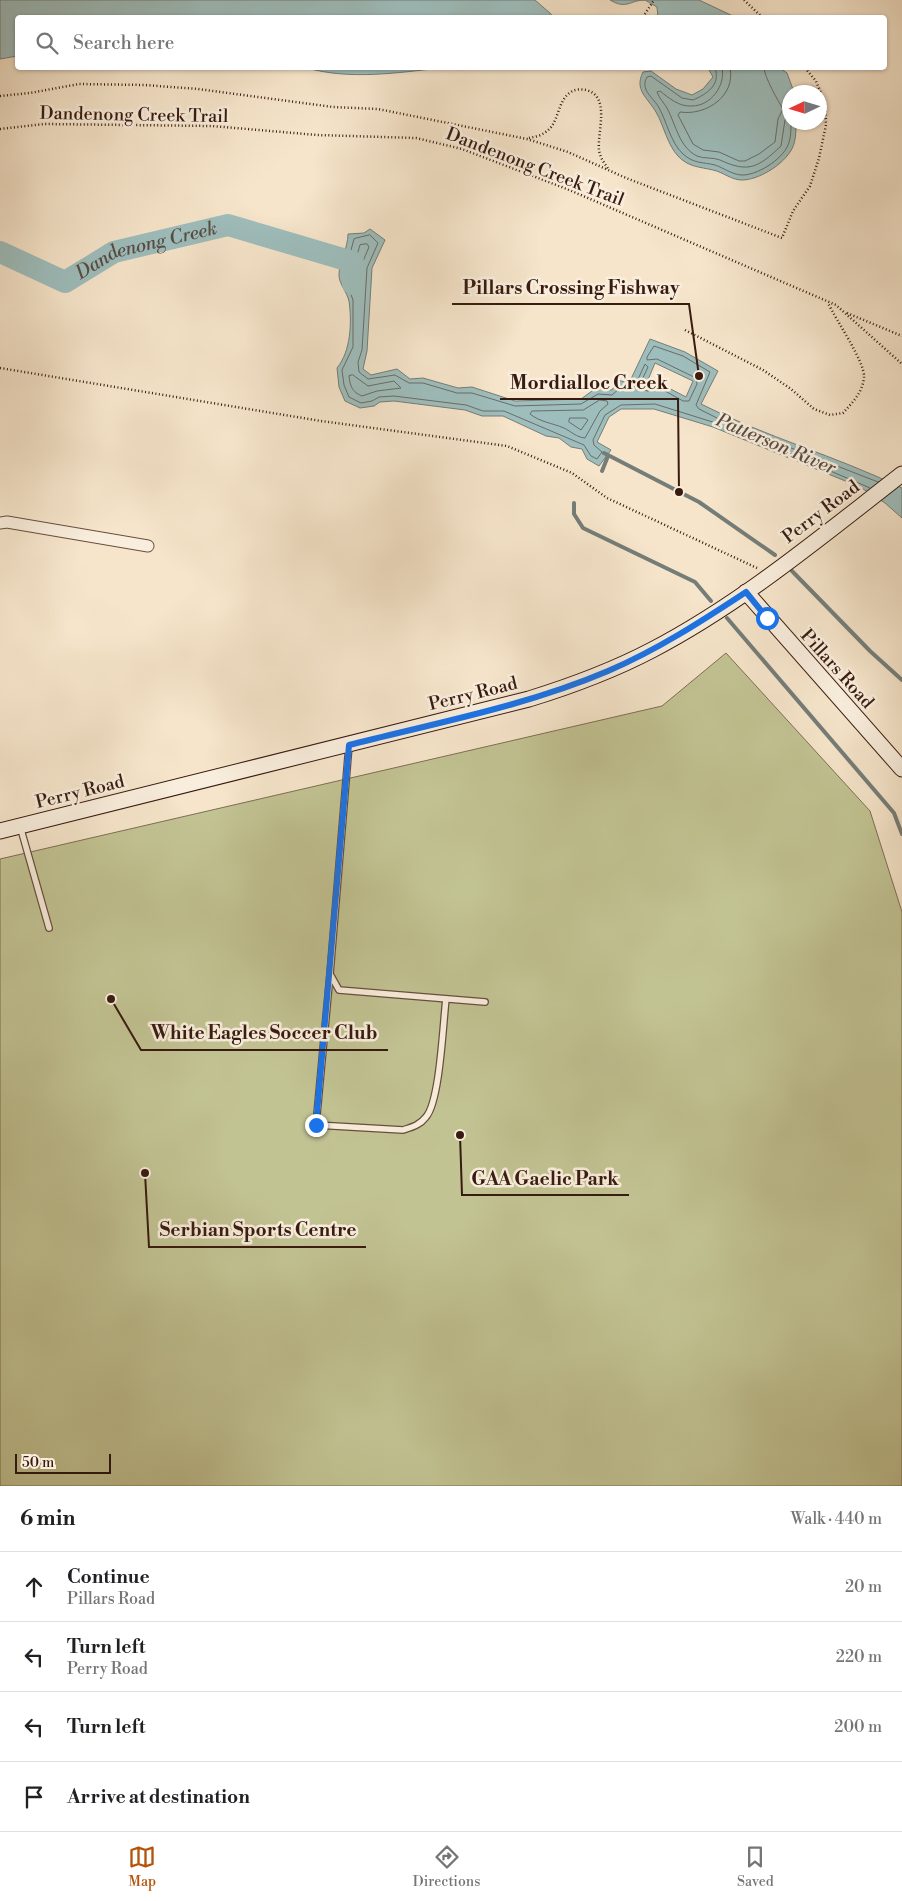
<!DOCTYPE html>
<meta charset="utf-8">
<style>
body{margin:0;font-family:"Libre Bodoni",serif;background:#f2f2f2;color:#202124}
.compass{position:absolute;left:782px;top:85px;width:45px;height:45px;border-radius:50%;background:#fff;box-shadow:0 1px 4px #0004;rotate:266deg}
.scale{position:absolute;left:15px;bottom:12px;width:96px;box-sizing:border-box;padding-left:5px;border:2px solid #381b10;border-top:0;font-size:14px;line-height:18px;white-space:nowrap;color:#381b10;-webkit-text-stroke:4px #f9eedd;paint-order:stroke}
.stop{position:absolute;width:15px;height:15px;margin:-11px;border:4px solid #1a73e8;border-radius:50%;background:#fff}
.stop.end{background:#1a73e8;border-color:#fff;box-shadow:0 1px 5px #0008}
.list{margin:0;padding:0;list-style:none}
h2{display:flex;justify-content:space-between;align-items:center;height:65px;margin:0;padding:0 20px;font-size:21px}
h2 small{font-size:16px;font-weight:400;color:#757577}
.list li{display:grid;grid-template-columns:32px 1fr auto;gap:15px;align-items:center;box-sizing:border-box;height:70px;padding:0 20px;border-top:1px solid #e0e0e0}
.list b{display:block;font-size:19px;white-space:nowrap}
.list p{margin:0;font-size:16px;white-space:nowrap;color:#757577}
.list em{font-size:16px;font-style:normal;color:#757577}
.icon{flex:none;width:28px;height:28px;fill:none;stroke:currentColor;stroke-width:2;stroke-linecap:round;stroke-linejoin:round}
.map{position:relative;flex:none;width:902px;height:1486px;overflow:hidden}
.search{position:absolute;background:#fff;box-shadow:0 1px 4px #0004;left:15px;right:15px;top:15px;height:55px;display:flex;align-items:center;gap:12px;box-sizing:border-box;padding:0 18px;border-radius:5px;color:#757577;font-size:19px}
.sheet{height:345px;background:#fff}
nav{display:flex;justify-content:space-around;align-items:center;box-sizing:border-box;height:70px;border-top:1px solid #e0e0e0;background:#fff;font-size:14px;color:#757577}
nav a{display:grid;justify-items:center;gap:2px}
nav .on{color:#b45309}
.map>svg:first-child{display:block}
.green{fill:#c2c393;stroke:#7d6f52}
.water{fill:#9ebebd;stroke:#757d78;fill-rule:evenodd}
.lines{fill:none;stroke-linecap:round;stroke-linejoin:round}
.shore{stroke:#6b6c66;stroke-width:1}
.stream{stroke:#757d78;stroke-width:4}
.river{stroke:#9ebebd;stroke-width:22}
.service-casing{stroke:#684e3f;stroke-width:8}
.minor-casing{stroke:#684e3f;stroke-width:13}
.secondary-casing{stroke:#381b10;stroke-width:17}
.path{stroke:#381b10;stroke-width:2.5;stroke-dasharray:1 2.5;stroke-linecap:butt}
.service{stroke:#f9eedd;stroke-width:5.5}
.minor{stroke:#f9eedd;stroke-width:11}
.secondary{stroke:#f9eedd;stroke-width:15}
.route{stroke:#1a73e8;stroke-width:6}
.labels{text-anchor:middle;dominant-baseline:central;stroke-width:5;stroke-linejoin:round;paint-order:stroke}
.street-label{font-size:18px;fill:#381b10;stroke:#f9eedd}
.water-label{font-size:19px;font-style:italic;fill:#574c44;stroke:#f9eedd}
.leader{fill:none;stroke:#381b10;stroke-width:2}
.callout-dot{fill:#381b10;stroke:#f9eedd;stroke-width:2}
.callout-label{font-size:19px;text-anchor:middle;font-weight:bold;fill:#381b10;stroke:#f9eedd;stroke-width:5;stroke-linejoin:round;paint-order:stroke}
</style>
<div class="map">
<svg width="902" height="1486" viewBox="0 0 902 1486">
<rect width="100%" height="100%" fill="#f6e5cb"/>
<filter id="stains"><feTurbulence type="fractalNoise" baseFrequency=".004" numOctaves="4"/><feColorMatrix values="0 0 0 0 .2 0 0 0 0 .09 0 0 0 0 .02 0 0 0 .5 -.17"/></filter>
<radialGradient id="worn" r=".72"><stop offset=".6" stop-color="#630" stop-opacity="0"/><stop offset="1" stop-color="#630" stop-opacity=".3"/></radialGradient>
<path class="green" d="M 726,653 L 870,811 L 902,912 L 902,1486 L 0,1486 L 0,859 L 662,706 Z"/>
<g class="water">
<path d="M 0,0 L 535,0 L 551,14 L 552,17 L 18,18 L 17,56 L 0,59 Z"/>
<path d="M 610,0 L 699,0 L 735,17 L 658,17 L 657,7 L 645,0 C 630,0 627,10 610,0 Z"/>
<path d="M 307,68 L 440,68 C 396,73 350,80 307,68 Z"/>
<path d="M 708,68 L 780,68 L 787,73 L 794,92 L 790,92 L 790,122 L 796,123 C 796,132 796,144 790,152 C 781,166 758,180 742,180 C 731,180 723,172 713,170 C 700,167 688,167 678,156 C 667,144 664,126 656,112 C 647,97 634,90 643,72 L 651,71 L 676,89 L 692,95 L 703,89 L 713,77 Z"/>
<path d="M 370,229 L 385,240 L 372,268 L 367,351 L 363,369 L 371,375 L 397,369 L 410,379 L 423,378 L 458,388 L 472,387 L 515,401 L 581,399 L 596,388 L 612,390 L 618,380 L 641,387 L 630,381 L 650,339 L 685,352 L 718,371 L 701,404 C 766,437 836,456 902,488 L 902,518 L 885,503 L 860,487 L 713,427 L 654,409 L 621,409 L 609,417 L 597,442 L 611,450 L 599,466 L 587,459 L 582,449 L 571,447 L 559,438 L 546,436 L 503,416 L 482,416 L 465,410 L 394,401 L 380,402 L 374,406 L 360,408 L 345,401 L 339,387 L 337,368 C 351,351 352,322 349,301 C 347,292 339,284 339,275 C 339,261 348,249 348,234 L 364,233 ZM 655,363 L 693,381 L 686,397 L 663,385 L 665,383 L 660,380 L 645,387 Z"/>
</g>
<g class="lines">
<g class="shore">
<path d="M 339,68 L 383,69 L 398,68"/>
<path d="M 715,68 C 721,85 707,94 693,100 L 682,98 L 651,76 L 647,77 C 640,89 652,97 658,106 C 667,121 670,142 683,154 C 694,164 703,162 715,165 C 724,168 731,174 741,175 C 756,176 782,160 788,145 C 791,138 791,130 791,122"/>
<path d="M 722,68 C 726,85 711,106 692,106 C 679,107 669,98 660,91 L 657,92 C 659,98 664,103 667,108 C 676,125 679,147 697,156 C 704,159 713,157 720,160 C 748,173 758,168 781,146 L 785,120 L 790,114"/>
<path d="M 730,68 C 736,96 706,116 680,112 L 678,115 L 693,144 L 703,150 L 719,152 L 739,161 L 745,161 L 759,154 L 775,142 L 778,119 L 783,109 C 778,101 764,76 764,68"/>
<path d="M 370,235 L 378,243 L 367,268 L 362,350 L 358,362 L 359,372 L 368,379 L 395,375 L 409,383 L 423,383 L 457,393 L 472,393 L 515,406 L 581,404 L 598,394 L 612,395 L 621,387 L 634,388 L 645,364 L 648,367 L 640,384 L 643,390 L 648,391 L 658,387 L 683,401 L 689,401 L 697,384 L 696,378 L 657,359 L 647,360 L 647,357 L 654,346 L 683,356 L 710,372 L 696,405 L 699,409 L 721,420 L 722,423 L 719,424 L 655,404 L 621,405 L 605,415 L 593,440 L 594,445 L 602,452 L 597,459 L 591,456 L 584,445 L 504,411 L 483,411 L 466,405 L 394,396 L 379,397 L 372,401 L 361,403 L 349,397 L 344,385 L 342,370 L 353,347 L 353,300 L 344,276 L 354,239 Z"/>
<path d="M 367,244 L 369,247 L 361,266 L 361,284 L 357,289 L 351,275 L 360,245 Z"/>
<path d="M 353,375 L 368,386 L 394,381 L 401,388 L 377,391 L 362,396 C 352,392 350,386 349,376 Z"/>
<path d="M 600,400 L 607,401 L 608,404 L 600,411 L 585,438 C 576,437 572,432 564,428 C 552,423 540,422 530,414 L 532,411 L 583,410 Z"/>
<path d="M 570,418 L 585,418 L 588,420 L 581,430 L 569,422 Z"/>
<path d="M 870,488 L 784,451 L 783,448 L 786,446 L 878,482"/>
</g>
<g class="stream">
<path d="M 604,453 L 699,502 L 775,555"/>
<path d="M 602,471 L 608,456"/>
<path d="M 574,503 L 574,514 L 583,528 L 695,582 L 711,601"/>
<path d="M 792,571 L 870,651 L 902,680"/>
<path d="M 727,618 L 894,813 L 902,834"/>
</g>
<path class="river" id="s1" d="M 0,252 L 65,282 L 114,252 L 228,225 L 353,262 L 353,284"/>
<defs>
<g id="service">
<path d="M 349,745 L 330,974 L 339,990 L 485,1002"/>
<path d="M 20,826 L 49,928"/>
<path d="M 330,974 L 316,1125 L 403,1130 C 412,1127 420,1125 426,1117 C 440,1101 443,1023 446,999"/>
</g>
<path id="minor" d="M 0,523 L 7,522 L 148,546"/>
<g id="secondary">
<path d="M 746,592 L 902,769"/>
<path d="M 0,831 L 529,699 C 571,686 612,671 652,650 C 742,603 822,536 902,474"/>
</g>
</defs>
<use href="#service" class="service-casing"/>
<use href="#minor" class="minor-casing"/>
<use href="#secondary" class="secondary-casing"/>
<g class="path">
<path d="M 744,0 L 763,18"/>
<path d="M 643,17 L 654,0"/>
<path d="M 0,96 L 30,93 L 79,84 L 145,85 L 198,89 L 333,107 L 378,109 L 527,139 L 568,152 L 626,178 L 782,238 L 793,211 L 810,186 L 819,158 L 826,125 L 825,103 L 816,81 L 805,68"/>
<path d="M 0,129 L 44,124 L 212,126 L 317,135 L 416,138 L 462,149 L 567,189 L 836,305 L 902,364"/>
<path d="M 529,138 C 534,137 540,136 544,133 C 560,125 556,101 571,92 C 575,89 581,89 586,90 C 611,96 597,132 599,150 C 600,158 605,164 609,170"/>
<path d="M 847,313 L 902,336"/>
<path d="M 685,330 L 763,370 L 791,389 L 814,409 L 830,415 L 843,413 C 852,403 863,392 864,377 C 865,362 836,320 828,303"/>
<path d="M 0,368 L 321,421 L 507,446 L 572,473 L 607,498 L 757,568"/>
</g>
<use href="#service" class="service"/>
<use href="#minor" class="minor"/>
<use href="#secondary" class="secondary"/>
</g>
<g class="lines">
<path class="route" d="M 316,1125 L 349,745 C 436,723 526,706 608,671 C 657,650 702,621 746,592 L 767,618"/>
</g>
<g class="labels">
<g class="street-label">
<text transform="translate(134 115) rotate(1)">Dandenong Creek Trail</text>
<text transform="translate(535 167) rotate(21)">Dandenong Creek Trail</text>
<text transform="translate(821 512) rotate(-37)">Perry Road</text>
<text transform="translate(837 669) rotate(48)">Pillars Road</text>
<text transform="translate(473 694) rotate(-14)">Perry Road</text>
<text transform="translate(80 792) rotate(-14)">Perry Road</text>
</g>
<g class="water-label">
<text stroke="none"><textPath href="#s1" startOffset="160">Dandenong Creek</textPath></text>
<text transform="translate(776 444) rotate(23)">Patterson River</text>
</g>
</g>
<path class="leader" d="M699 376L689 304H452M679 492L678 399H500M111 999L141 1050H388M460 1135L462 1195H629M145 1173L149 1247H366"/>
<g class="callout-dot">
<circle cx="699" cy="376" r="5"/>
<circle cx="679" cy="492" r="5"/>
<circle cx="111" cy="999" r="5"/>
<circle cx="460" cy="1135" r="5"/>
<circle cx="145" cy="1173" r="5"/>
</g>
<g class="callout-label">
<text x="571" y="294">Pillars Crossing Fishway</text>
<text x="589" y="389">Mordialloc Creek</text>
<text x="264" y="1039">White Eagles Soccer Club</text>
<text x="545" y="1185">GAA Gaelic Park</text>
<text x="258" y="1236">Serbian Sports Centre</text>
</g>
<rect width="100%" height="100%" filter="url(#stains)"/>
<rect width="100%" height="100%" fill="url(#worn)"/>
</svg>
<svg class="compass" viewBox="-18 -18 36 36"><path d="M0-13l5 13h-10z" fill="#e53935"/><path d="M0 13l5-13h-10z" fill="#757577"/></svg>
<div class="scale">50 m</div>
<div class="stop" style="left:767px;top:618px"></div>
<div class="stop end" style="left:316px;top:1125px"></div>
<div class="search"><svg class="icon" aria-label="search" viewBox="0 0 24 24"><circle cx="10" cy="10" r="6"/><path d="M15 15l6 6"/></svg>Search here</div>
</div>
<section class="sheet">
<h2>6 min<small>Walk · 440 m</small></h2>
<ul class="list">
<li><svg class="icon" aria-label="ahead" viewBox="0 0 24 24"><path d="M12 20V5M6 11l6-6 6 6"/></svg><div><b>Continue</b><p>Pillars Road</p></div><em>20 m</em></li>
<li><svg class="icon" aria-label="left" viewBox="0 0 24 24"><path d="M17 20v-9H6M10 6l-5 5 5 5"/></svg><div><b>Turn left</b><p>Perry Road</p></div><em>220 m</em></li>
<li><svg class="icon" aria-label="left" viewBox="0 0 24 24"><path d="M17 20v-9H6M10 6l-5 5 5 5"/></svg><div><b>Turn left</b></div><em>200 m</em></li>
<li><svg class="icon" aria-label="arrive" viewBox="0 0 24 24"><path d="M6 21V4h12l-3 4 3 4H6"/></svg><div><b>Arrive at destination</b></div></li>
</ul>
</section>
<nav>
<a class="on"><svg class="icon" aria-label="map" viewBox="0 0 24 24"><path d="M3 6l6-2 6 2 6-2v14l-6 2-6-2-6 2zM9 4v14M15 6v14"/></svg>Map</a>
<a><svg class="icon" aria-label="directions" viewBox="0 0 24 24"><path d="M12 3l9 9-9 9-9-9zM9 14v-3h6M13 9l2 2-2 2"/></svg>Directions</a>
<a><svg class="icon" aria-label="saved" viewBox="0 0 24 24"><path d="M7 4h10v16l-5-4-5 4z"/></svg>Saved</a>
</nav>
